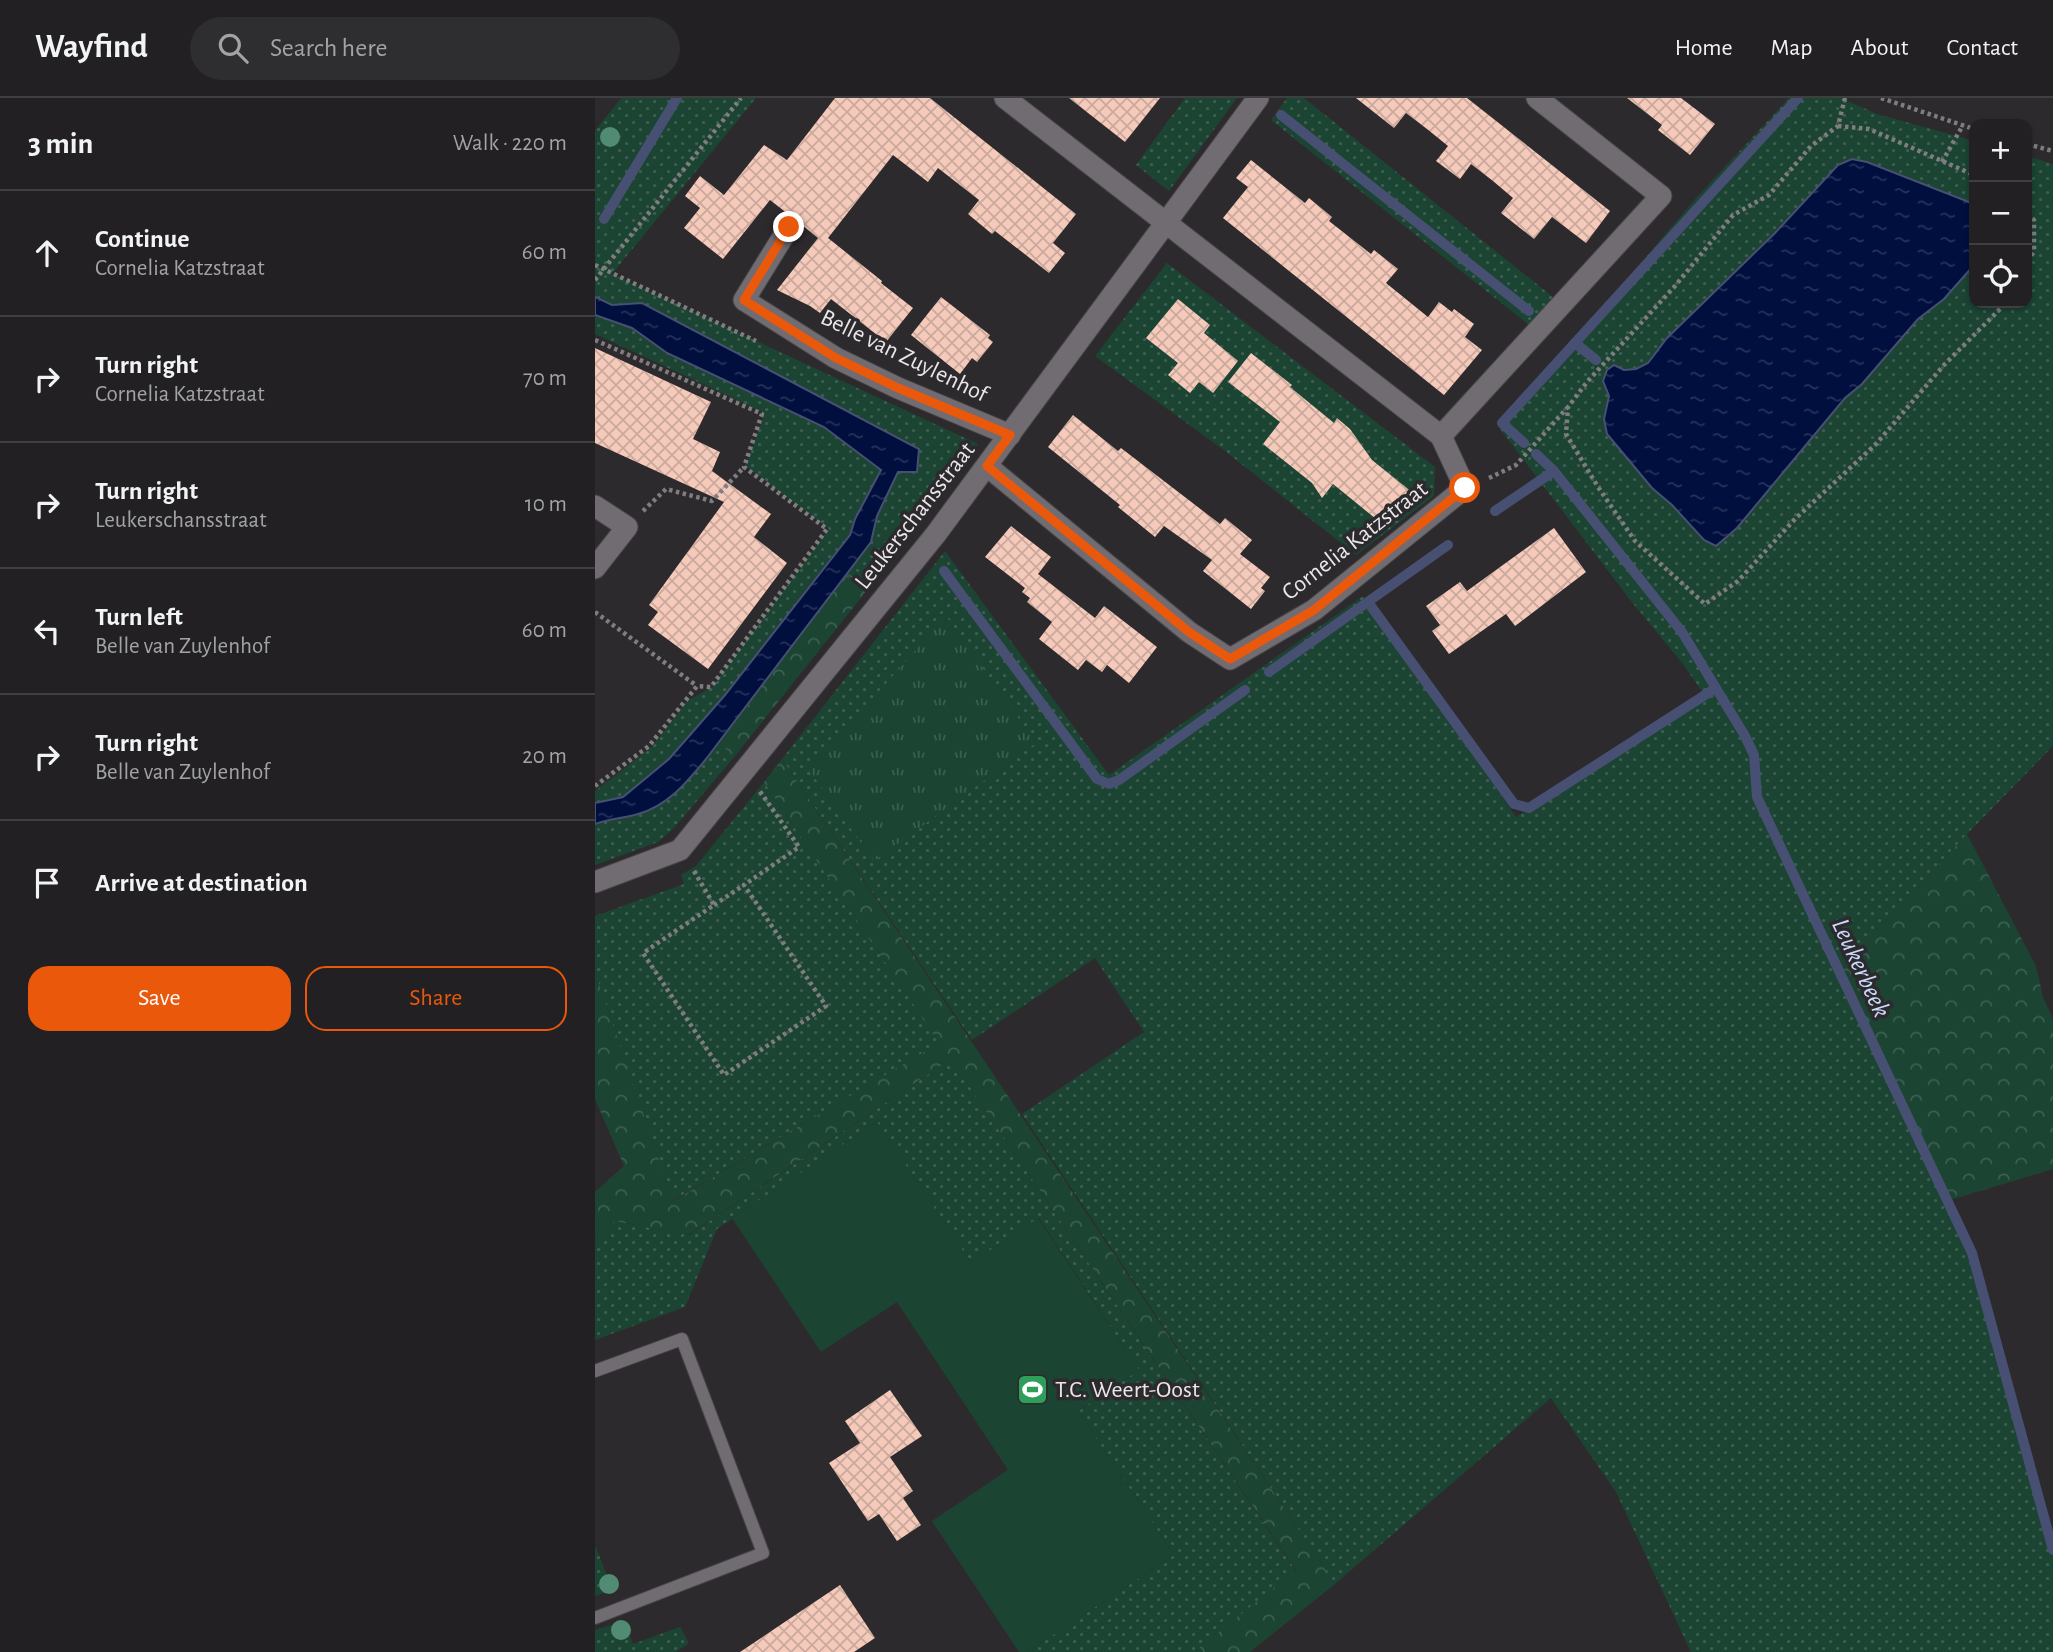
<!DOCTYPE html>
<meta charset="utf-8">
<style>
body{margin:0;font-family:"Alegreya Sans",sans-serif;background:#2e2d2f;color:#f1f3f6}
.controls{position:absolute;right:21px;top:21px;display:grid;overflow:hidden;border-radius:14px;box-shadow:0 2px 5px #0004}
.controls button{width:63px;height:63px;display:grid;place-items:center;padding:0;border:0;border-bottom:2px solid #3f3e40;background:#222022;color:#f1f3f6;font:35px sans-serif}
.stop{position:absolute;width:21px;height:21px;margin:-16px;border:5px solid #ea580c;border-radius:50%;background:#fff}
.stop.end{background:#ea580c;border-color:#fff;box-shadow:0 2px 7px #0008}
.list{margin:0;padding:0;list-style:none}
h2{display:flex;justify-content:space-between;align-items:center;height:91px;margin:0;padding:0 28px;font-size:30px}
h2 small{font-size:23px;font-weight:400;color:#a2a3a5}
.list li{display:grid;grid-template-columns:46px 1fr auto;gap:21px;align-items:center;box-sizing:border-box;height:126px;padding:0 28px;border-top:2px solid #3f3e40}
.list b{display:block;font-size:26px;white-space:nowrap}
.list p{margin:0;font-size:23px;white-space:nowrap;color:#a2a3a5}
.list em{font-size:23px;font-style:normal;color:#a2a3a5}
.actions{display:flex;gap:14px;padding:21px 28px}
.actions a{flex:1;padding:16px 0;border:2px solid #ea580c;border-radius:21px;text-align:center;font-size:24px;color:#ea580c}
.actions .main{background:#ea580c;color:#fff}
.icon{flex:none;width:38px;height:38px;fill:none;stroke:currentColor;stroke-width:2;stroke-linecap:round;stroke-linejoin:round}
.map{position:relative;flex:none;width:1458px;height:1554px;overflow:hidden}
header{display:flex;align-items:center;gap:42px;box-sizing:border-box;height:98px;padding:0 35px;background:#222022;border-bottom:2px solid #3f3e40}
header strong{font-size:33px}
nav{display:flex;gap:38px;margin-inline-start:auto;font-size:24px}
.search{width:490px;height:63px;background:#2e2d2f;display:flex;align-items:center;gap:18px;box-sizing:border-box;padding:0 24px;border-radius:38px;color:#a2a3a5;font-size:26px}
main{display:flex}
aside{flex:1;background:#222022}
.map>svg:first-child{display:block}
.grass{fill:url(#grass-dots)}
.forest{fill:url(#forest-crowns)}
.park{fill:url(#park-tufts)}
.garden{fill:#1b4433}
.water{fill:url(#water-ripples);stroke:#475072;stroke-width:2}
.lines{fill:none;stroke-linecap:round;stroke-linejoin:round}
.stream{stroke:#475072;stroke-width:10}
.building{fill:url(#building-cross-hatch)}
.lane-casing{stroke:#484549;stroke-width:14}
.street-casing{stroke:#484549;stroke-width:23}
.path{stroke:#807d80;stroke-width:4.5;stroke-dasharray:3.5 3.5;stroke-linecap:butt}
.lane{stroke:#706c71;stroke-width:12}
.street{stroke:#706c71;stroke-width:21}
.tree{fill:#518b74}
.route{stroke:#ea580c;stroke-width:9}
.labels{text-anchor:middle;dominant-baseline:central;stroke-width:7;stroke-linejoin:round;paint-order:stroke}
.street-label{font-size:24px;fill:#eae7ea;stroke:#2d2a2e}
.poi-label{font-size:24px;fill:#eae7ea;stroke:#2d2a2e;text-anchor:start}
.water-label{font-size:26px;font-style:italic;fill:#c9dafb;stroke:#2d2a2e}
</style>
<header>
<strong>Wayfind</strong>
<div class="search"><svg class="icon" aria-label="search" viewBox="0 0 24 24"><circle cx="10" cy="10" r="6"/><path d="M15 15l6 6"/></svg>Search here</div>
<nav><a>Home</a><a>Map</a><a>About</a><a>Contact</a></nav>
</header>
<main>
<aside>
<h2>3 min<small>Walk · 220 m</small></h2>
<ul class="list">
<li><svg class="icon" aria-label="ahead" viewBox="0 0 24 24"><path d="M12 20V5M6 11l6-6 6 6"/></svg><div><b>Continue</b><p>Cornelia Katzstraat</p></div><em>60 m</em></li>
<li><svg class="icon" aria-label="right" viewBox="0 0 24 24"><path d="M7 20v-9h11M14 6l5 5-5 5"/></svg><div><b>Turn right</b><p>Cornelia Katzstraat</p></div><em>70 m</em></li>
<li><svg class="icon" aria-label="right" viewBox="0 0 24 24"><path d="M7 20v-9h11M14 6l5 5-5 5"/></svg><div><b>Turn right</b><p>Leukerschansstraat</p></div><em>10 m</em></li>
<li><svg class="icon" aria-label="left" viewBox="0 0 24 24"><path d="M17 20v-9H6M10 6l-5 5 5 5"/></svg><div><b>Turn left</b><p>Belle van Zuylenhof</p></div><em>60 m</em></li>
<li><svg class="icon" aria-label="right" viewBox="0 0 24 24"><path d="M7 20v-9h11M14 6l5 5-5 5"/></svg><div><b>Turn right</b><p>Belle van Zuylenhof</p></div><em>20 m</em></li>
<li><svg class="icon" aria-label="arrive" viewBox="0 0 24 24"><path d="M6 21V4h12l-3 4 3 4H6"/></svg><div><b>Arrive at destination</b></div></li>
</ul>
<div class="actions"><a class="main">Save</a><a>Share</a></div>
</aside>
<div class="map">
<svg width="1458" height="1554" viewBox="0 0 1458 1554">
<defs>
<pattern id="grass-dots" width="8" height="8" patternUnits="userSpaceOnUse" patternTransform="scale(1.75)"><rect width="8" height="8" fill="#1b4433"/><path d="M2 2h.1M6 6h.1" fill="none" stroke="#3c5f51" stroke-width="1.8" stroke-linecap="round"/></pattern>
<pattern id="forest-crowns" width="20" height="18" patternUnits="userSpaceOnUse" patternTransform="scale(1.75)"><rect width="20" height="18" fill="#1b4433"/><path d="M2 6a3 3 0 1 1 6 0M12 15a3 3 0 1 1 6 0" fill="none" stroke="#3c5f51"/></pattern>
<pattern id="park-tufts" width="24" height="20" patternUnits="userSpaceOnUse" patternTransform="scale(1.75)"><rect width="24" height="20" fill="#1b4433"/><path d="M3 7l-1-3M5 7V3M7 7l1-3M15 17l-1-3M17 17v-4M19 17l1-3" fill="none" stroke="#3c5f51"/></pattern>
<pattern id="water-ripples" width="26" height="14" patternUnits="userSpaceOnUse" patternTransform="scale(1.75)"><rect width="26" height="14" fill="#010f3e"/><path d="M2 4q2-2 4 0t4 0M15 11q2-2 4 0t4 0" fill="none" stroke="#26325a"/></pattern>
<pattern id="building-cross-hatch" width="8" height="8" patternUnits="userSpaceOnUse" patternTransform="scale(1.75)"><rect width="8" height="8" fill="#f6caba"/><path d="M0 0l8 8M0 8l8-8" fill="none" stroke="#caa99d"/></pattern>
</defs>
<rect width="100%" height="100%" fill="#2d2a2e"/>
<g class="grass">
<path d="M 26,0 L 161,0 L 17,176 L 383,346 L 377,358 L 277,486 L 256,469 L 276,444 L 282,418 L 303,374 L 47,205 L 17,207 L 0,199 L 0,33 Z"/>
<path d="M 590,0 L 642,0 L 574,93 L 541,67 Z"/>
<path d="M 692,0 L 709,0 L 958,199 L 934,227 L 676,22 Z"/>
<path d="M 1194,0 L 1246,0 L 1282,16 L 1379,43 L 1379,106 L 1272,64 L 1243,67 C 1192,122 1139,175 1085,227 C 1074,238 1061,260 1049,266 C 1038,273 1030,272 1019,267 L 1008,283 L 1014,298 L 1009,321 L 1057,390 L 1077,407 L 1109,442 L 1130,442 L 1142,430 L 1250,300 L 1267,286 L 1323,221 L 1349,201 L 1379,167 L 1379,205 L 1432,205 L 1432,58 L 1458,66 L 1458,648 L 1372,736 L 1246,871 L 1373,1155 L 1458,1456 L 1458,1554 L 1096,1554 L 1021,1394 L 956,1300 L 740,1486 L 427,1016 L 549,934 L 500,860 L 377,942 L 187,661 L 350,453 L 514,677 L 768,498 L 921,719 L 1110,598 L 1088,566 L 1036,503 L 902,327 L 931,300 L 1102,99 Z"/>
<path d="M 572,165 L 840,369 L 839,398 L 761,457 L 630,353 L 500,258 Z"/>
<path d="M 0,217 L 37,230 L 72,255 L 229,329 L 286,372 L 260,421 L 255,437 L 130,597 L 74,661 L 28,699 L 0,705 L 0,693 L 57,649 L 92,603 L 117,589 L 234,431 L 151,368 L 170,315 L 0,236 Z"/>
<path d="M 123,645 L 140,658 L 79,730 L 63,744 L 0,767 L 0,726 L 15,720 L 45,716 L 111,661 Z"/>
<path d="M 169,684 L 345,945 L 77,1103 L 0,874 L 0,818 L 89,786 L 86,777 L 101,768 Z"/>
<path d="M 356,961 L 701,1473 L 599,1554 L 432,1554 L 579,1457 L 483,1313 L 544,1272 L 444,1120 L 376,1165 L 282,1024 L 122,1131 L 90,1209 L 0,1242 L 0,1145 L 19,1123 L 94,1137 Z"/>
<path d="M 1,1449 L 17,1492 L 0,1498 L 0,1450 Z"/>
<path d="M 29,1523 L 38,1546 L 85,1529 L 94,1545 L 81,1554 L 0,1554 L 0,1532 Z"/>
</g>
<g class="forest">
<path d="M 256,469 L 277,486 L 140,658 L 123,645 Z"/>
<path d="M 187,661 L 740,1486 L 655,1554 L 599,1554 L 701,1472 L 356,961 L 93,1137 L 19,1123 L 0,1145 L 0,1094 L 29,1068 L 0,1001 L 0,874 L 78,1103 L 344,945 L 169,684 Z"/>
<path d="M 1372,736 L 1441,868 L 1448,899 L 1458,921 L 1458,1071 L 1352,1103 L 1246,871 Z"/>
</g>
<path class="park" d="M 351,518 L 441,645 L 279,763 L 214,672 Z"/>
<path class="garden" d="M 282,1024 L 376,1165 L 443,1120 L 544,1272 L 483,1313 L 579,1457 L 432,1554 L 424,1554 L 337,1423 L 413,1372 L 302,1204 L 226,1254 L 137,1120 Z"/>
<g class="water">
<path d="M 1257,61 L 1272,64 L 1379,106 L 1379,167 L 1349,201 L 1323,221 L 1267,286 L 1250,300 L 1142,430 L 1121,448 L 1109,442 L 1077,407 L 1057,390 L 1012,336 L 1009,321 L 1014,298 L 1008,283 L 1012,272 L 1019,267 L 1029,272 L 1041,271 L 1053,265 L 1072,240 L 1180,135 L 1243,67 Z"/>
<path d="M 0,199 L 17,207 L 47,205 L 324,351 L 322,374 L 303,374 L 282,418 L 276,444 L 111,661 C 92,684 73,708 43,716 C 29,720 14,721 0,726 L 0,705 L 28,699 L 74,661 L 130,597 L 255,437 L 260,421 L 286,372 L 229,329 L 72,255 L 37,230 L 0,217 Z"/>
</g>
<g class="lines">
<g class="stream">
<path d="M 686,17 L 934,213"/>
<path d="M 9,121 L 82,0"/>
<path d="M 980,245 L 1001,262"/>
<path d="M 929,345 L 907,325 L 1203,0"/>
<path d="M 941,356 L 959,373 L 1087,534 L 1150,638 L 1159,657 L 1162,699 L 1377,1155 L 1458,1452"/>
<path d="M 900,413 L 959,373"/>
<path d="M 349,473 L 502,681 L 514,686 L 524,682 L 650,592"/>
<path d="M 773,504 L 919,706 L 934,710 L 1121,590"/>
<path d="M 674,574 L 853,447"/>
</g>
</g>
<g class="building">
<path d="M 240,0 L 335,0 L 481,116 L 458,145 L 470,155 L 454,175 L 400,133 L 397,136 L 373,116 L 384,102 L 343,70 L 333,84 L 298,57 L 233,140 L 287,183 L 286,185 L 318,210 L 291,244 L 236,201 L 225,215 L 215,208 L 182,192 L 223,140 L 207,127 L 201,118 L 193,116 L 175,102 L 128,161 L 89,130 L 105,110 L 90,98 L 105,78 L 129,97 L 169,47 L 192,62 Z"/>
<path d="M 474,0 L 565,0 L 530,44 Z"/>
<path d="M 761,0 L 872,0 L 1015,113 L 991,145 L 957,119 L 939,141 L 906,115 L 918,100 L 898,83 L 876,66 L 865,81 L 841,63 L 853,48 L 832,31 L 811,15 L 799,30 Z"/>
<path d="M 1032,0 L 1086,0 L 1120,26 L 1095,57 L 1063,32 L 1067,27 Z"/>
<path d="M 656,62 L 710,105 L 714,100 L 737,119 L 734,123 L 776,156 L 779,152 L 803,171 L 791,185 L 833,219 L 844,204 L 857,214 L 859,211 L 879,226 L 870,239 L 887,252 L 849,297 L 628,120 L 653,89 L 641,80 Z"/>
<path d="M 346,199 L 395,237 L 393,240 L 398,244 L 382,264 L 377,260 L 365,276 L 316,237 Z"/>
<path d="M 583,201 L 615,227 L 609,235 L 643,263 L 618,295 L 604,284 L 595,295 L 573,277 L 583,265 L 551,240 Z"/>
<path d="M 0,250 L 116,304 L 98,341 L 125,354 L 117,373 L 176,416 L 159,439 L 192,465 L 113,571 L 53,527 L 63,514 L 54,507 L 129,404 L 0,345 Z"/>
<path d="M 656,255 L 697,287 L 695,289 L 739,325 L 742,320 L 755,331 L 777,362 L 818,395 L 781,421 L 738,386 L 727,400 L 717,385 L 668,346 L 685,324 L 633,284 Z"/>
<path d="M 478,317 L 523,353 L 526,350 L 625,426 L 630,420 L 657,442 L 645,456 L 675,479 L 666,490 L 670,493 L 656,511 L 608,473 L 617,462 L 569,428 L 560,439 L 523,409 L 525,407 L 453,349 Z"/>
<path d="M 416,428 L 456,459 L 443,476 L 500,520 L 509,508 L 562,549 L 534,585 L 512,567 L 507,574 L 491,562 L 483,572 L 444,541 L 457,524 L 432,504 L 435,500 L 427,494 L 430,490 L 390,459 Z"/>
<path d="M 959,430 L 991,474 L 920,528 L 911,516 L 854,556 L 837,533 L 845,527 L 831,508 L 865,484 L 872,493 Z"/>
<path d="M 295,1292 L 327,1338 L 295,1359 L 318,1393 L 308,1400 L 326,1427 L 302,1443 L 284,1416 L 273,1423 L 234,1365 L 265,1345 L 250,1323 Z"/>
<path d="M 245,1487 L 280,1540 L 259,1554 L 145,1554 Z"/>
</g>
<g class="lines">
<defs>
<path id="lane" d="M 0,1273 L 87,1241 L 168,1455 L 0,1520"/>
<g id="street">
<path d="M 194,129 L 149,202 L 241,260 L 303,290 L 415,337"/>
<path d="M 846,338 L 1066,98 L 942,0"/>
<path d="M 392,368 L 594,534 L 635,561 L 719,512 L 870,390 L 846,338 L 410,0"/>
<path d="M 0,408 L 32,429 L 0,470"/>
<path d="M 0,784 L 85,752 L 341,436 L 663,0"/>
</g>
</defs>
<use href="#lane" class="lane-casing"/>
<use href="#street" class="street-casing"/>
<g class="path">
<path d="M 1250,0 L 1243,28 L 1216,48 L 1174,97 L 1138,117 L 1080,188 L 992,284 L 973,309 L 971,336 L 1003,389 L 1040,443 L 1110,506 L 1143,483 L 1200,421 L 1281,346 L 1349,267 L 1411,205"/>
<path d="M 1286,0 L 1379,31"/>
<path d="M 1243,28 L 1274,31 L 1379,77"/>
<path d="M 1432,46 L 1458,53"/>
<path d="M 1347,64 L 1368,27"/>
<path d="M 1432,116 L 1439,122 L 1439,153 L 1432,166"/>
<path d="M 0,167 L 161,243"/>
<path d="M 0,182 L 146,0"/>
<path d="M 0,242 L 167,316 L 149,369 L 232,431 L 116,589 L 102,588 L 54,648 L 0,688"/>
<path d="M 894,380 L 921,367 L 972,310"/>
<path d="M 48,413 L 71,391 L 117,403 L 149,369"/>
<path d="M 0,514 L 102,588"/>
<path d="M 99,773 L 119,807 L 48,855 L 129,977 L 231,908 L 149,787 L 204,749 L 164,692"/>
<path d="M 119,807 L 149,787"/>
</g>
<use href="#lane" class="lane"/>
<use href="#street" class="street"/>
</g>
<g class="tree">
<circle cx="15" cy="39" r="10"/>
<circle cx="14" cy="1486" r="10"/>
<circle cx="26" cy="1532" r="10"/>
</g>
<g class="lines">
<path class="route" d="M 194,129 L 149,202 L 241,260 L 303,290 L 415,337 L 392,368 L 594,534 L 635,561 L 719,512 L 870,390"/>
</g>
<defs>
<symbol id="stadium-square" viewBox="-11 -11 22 22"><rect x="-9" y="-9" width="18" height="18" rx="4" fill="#2e9e5b" stroke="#2d2a2e"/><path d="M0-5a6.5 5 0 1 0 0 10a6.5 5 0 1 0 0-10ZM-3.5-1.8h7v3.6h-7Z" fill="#fff"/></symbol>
</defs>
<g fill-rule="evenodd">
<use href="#stadium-square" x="420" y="1274" width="35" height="35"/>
</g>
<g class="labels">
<g class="street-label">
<text transform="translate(309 258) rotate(26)">Belle van Zuylenhof</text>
<text transform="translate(320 418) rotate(-52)">Leukerschansstraat</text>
<text transform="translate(760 443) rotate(-38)">Cornelia Katzstraat</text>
</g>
<g class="poi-label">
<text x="460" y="1292">T.C. Weert-Oost</text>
</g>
<g class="water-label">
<text transform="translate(1266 870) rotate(65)">Leukerbeek</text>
</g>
</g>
</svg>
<div class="controls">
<button>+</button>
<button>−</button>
<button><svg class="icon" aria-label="locate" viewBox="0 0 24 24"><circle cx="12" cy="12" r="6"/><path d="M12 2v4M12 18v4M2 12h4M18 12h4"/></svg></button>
</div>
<div class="stop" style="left:870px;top:390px"></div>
<div class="stop end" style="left:194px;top:129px"></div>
</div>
</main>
